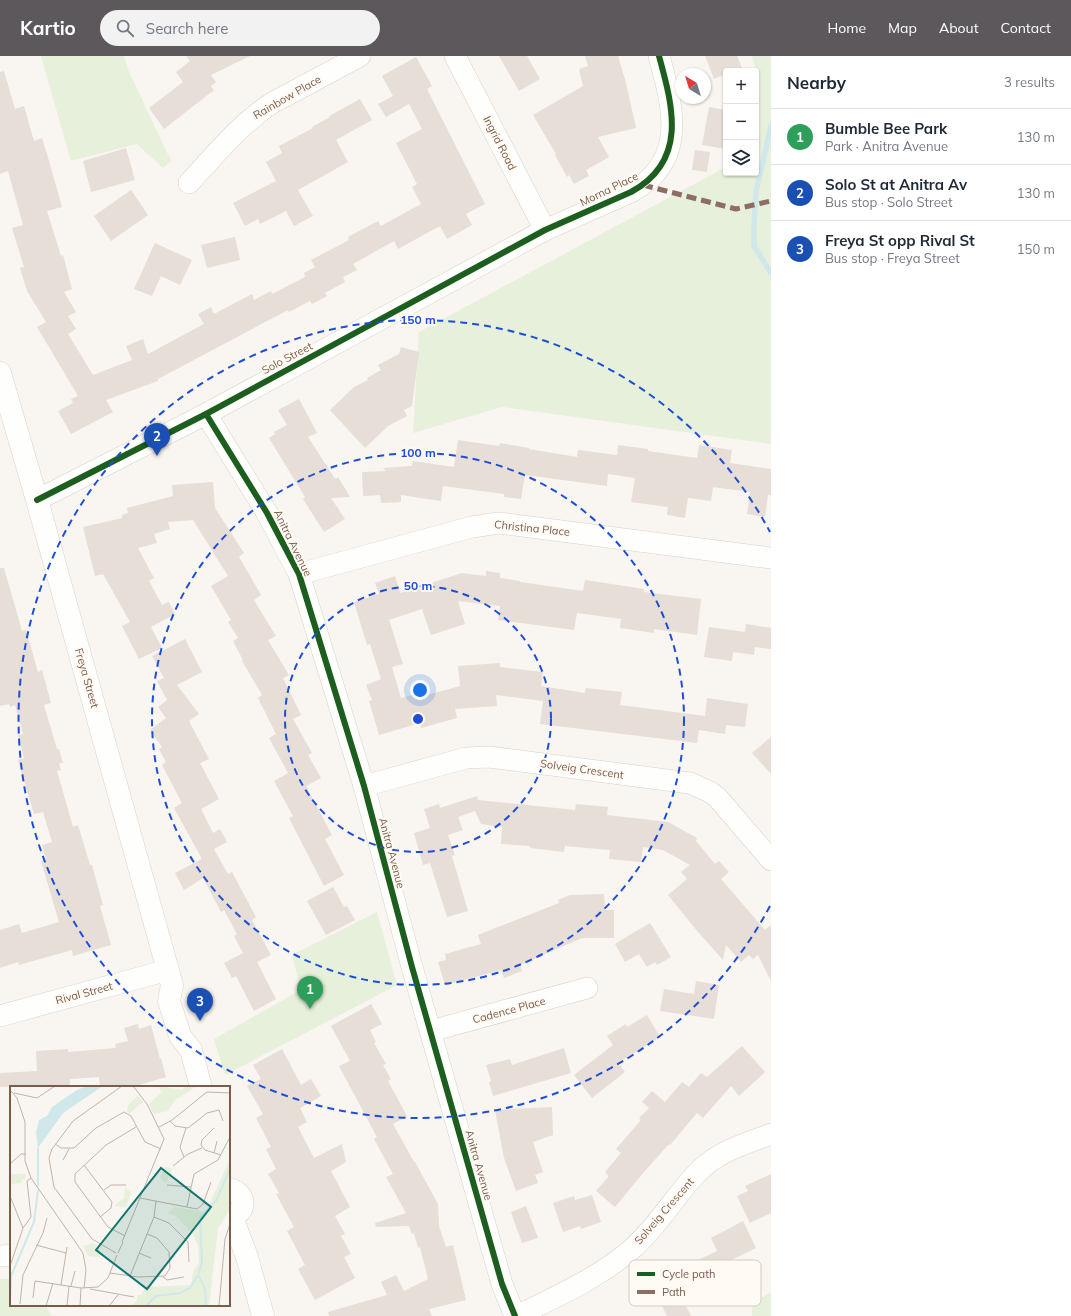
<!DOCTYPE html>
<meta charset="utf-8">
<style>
body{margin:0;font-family:Mulish,sans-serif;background:#f2f2f3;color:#1f2937}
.controls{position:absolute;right:12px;top:12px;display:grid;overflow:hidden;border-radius:4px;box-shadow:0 1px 3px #0004}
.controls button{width:36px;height:36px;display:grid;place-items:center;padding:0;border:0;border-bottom:1px solid #e0e1e3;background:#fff;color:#1f2937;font:20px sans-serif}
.compass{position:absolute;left:675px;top:12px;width:36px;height:36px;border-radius:50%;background:#fff;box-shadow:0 1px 3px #0004;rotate:322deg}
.you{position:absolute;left:420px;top:634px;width:14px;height:14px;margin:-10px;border:3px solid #fff;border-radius:50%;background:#1a73e8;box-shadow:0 0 0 6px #1a73e833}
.badge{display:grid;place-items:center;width:26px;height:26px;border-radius:50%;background:#5c585b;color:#fff;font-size:13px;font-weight:700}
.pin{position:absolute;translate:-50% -33px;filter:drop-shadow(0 1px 2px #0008)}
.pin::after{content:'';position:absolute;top:21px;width:14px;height:12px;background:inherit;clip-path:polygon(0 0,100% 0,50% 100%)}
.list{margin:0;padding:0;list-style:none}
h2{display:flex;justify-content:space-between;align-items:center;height:52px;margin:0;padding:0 16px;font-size:17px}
h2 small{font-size:13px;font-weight:400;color:#747a83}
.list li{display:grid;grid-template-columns:26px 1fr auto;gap:12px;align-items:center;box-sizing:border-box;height:56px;padding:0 16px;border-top:1px solid #e0e1e3}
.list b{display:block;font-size:15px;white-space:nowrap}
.list p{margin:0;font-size:13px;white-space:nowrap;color:#747a83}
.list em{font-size:13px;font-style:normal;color:#747a83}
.icon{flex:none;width:22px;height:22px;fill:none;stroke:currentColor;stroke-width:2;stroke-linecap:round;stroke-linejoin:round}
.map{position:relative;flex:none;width:771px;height:1260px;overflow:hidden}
header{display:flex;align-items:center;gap:24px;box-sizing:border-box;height:56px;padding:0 20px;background:#5c585b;color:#fff}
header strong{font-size:19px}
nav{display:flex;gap:22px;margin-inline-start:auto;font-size:14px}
.search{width:280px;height:36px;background:#f2f2f3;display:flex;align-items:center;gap:10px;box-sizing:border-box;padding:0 14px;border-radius:22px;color:#747a83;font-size:15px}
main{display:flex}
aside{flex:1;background:#fff}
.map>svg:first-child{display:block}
.green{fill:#e7f0db}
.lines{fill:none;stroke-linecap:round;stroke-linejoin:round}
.stream{stroke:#d0e8ea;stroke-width:5.5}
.building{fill:#e6ded7}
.street-casing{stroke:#d7d1cb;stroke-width:22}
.secondary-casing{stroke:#d9d2cb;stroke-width:23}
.street{stroke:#fefefd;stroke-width:21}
.secondary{stroke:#fefefd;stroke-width:22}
.quiet{stroke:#8d6e63;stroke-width:5;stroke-dasharray:10 5;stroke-linecap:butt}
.cycleway-casing{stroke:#fffaf3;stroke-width:8}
.cycleway{stroke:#1b5e20;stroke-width:6}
.ring{fill:none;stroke:#1d4ed8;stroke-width:2;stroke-dasharray:7 5}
.labels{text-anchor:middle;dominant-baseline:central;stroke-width:4;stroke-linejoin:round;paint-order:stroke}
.street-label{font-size:11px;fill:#7a5c4d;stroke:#fffaf3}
.inset-river{fill:none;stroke:#d0e8ea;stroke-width:2}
.inset-road{fill:none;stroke:#c2b3aa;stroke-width:1}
.view{fill:#0f766e;fill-opacity:0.15;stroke:#0f766e;stroke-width:2}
.inset-edge{fill:none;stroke:#7a5c4d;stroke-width:2}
.key{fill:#fffaf3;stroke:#d7cbc1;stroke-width:1}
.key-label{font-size:11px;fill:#7a5c4d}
.centre{fill:#1d4ed8;stroke:#fffaf3;stroke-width:2}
.ring-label{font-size:12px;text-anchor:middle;font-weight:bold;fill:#1d4ed8;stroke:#fffaf3;stroke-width:4;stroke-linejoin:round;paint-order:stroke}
</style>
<header>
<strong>Kartio</strong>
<div class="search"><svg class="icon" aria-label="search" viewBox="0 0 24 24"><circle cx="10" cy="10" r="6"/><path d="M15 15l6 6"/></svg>Search here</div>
<nav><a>Home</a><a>Map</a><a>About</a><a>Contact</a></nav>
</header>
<main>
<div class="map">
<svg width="771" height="1260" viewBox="0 0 771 1260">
<rect width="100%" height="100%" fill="#f9f5f0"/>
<g class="green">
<path d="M 41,0 L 124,0 L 129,16 L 171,105 L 163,112 L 137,88 L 71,105 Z"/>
<path d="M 752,0 L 771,0 L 771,388 L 502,351 L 413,377 L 419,276 L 726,111 L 726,117 L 756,117 L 756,66 L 758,62 L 756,15 Z"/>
<path d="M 377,856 L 397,929 L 225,1019 L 214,983 L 301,934 L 292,899 Z"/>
<path d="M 0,1223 L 11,1223 L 11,1249 L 45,1249 L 52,1260 L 0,1260 Z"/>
<path d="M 771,1236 L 771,1260 L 752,1260 L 752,1247 Z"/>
</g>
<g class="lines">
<path class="stream" d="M 771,70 L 756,136 L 754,169 L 754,190 L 771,217"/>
</g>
<g class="building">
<path d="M 186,0 L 250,0 L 211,19 L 216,26 L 211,30 L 214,34 L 164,73 L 149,52 L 183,26 L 176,16 L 190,5 Z"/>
<path d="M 499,0 L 527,0 L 540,23 L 519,35 Z"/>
<path d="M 585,0 L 618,0 L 626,27 L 636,72 L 598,81 L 609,101 L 586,114 L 589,120 L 574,128 L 569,119 L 567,121 L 555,99 L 556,98 L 533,59 L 583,30 L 579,13 L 588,10 Z"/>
<path d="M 705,0 L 737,0 L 742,12 L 734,15 L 726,15 L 726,18 L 714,23 Z"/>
<path d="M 416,1 L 432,30 L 427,33 L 485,148 L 466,158 L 472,169 L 447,183 L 440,170 L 398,193 L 394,185 L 353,208 L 357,214 L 343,221 L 345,226 L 325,237 L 327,240 L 312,248 L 310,245 L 289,256 L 288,254 L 158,323 L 158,325 L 106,344 L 113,356 L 71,378 L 58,355 L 73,347 L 71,343 L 78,340 L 37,271 L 46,266 L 27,235 L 20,212 L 24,211 L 12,172 L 23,169 L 8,115 L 0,118 L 0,16 L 4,15 L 15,53 L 24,50 L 34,85 L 42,82 L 47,98 L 62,151 L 47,155 L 61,200 L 63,199 L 72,233 L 64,236 L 76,256 L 68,260 L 76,273 L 68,278 L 93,319 L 132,304 L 126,290 L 143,283 L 148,298 L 204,268 L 198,258 L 211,251 L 214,258 L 252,238 L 254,244 L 271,235 L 272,238 L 305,221 L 304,217 L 315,211 L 311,204 L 349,184 L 348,181 L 378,165 L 381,170 L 421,148 L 412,131 L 417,128 L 396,87 L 422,73 L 409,48 L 386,61 L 378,48 L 393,40 L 382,20 Z"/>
<path d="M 360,43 L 372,64 L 336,84 L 348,106 L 298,134 L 313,160 L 294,170 L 286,155 L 260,168 L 258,163 L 245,170 L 233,147 L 276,125 L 266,106 L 282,97 L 279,90 L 313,72 L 312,71 L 330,61 L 329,60 Z"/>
<path d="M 709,51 L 726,54 L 726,93 L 702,89 Z"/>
<path d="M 126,92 L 135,124 L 91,136 L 83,105 Z"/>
<path d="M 695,94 L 710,96 L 707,116 L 692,114 Z"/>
<path d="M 131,134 L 148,159 L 111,185 L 94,160 Z"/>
<path d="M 235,181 L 240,204 L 207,212 L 201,189 Z"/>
<path d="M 155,187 L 192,204 L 180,229 L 161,220 L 152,240 L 134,233 Z"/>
<path d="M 401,291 L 419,296 L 412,350 L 404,354 L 407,360 L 388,370 L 365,392 L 330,354 L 354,331 L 368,324 L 367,322 L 381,314 L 378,309 L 399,298 Z"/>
<path d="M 299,343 L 317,377 L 308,381 L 335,423 L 338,421 L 350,441 L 331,442 L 345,463 L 324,476 L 303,443 L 305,441 L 269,382 L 275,378 L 274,376 L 287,369 L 278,354 Z"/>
<path d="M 458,384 L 499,390 L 500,387 L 529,392 L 529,393 L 577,401 L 578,394 L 617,399 L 618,389 L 648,393 L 648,395 L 697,402 L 699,389 L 732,394 L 730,407 L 771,413 L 771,439 L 768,439 L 765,461 L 747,458 L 750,436 L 713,431 L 711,445 L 688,442 L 685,462 L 667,459 L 668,451 L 631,446 L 635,422 L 608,418 L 607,430 L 525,419 L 521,443 L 504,441 L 504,438 L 443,430 L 441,445 L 401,439 L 401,446 L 381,447 L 380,439 L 363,440 L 362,416 L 386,415 L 383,412 L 412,410 L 413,405 L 454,411 Z"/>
<path d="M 213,426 L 215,452 L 244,497 L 239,501 L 261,539 L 254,544 L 276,580 L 268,584 L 289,619 L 283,622 L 301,659 L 293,663 L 312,697 L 308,699 L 321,722 L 306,730 L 332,779 L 325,783 L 344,819 L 324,830 L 289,762 L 293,760 L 274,725 L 288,717 L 269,682 L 276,678 L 258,642 L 262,639 L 242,605 L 243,604 L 233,585 L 238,582 L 228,566 L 231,564 L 211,530 L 228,520 L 193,464 L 168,466 L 170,473 L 154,478 L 157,487 L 138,492 L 154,522 L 149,525 L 162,549 L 169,546 L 175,558 L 151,571 L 162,592 L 139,603 L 122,570 L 130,566 L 103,518 L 95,520 L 83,471 L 122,462 L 122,459 L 128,457 L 127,452 L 173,440 L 172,429 Z"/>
<path d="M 0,512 L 4,512 L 22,575 L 26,574 L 38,616 L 42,614 L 51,647 L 44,649 L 57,693 L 59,693 L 63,707 L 59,707 L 61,714 L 57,715 L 73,771 L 78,769 L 90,809 L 92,809 L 103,849 L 100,850 L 111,889 L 73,900 L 72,894 L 19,909 L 18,906 L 0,912 L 0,874 L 19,868 L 22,877 L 59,866 L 41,805 L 46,804 L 42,789 L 52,786 L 43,756 L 34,758 L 18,704 L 24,702 L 18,679 L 23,678 L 15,649 L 10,651 L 9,648 L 0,650 Z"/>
<path d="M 486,515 L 500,517 L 500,522 L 520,525 L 520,526 L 583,535 L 585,524 L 644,533 L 644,536 L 701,543 L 697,579 L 654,573 L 654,577 L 620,572 L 621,563 L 577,557 L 574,574 L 498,564 L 500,550 L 458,545 L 465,568 L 431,579 L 422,553 L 389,564 L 403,608 L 392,611 L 401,642 L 420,637 L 420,641 L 460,630 L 458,610 L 500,607 L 500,611 L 543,616 L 541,630 L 585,637 L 586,632 L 622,636 L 620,649 L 705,660 L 707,642 L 748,648 L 745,671 L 726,669 L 725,678 L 699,674 L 697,687 L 540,668 L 543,645 L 496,639 L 497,650 L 455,653 L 457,662 L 421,672 L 420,667 L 379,679 L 369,645 L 372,644 L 366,629 L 381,623 L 370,588 L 367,589 L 354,546 L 379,538 L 375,527 L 395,520 L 400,537 L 462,517 L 486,520 Z"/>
<path d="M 746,568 L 771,572 L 771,593 L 755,591 L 754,599 L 733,596 L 732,605 L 704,601 L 709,571 L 745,576 Z"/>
<path d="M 185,583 L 202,616 L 177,629 L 199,658 L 189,665 L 209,703 L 200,707 L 219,743 L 201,753 L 213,777 L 220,773 L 227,786 L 214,793 L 228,818 L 232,816 L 256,861 L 252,864 L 271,899 L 257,906 L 276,943 L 254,955 L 236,920 L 232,922 L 224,907 L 243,897 L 234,880 L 237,878 L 224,854 L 221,856 L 203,822 L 184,834 L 175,817 L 202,803 L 174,752 L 182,747 L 162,709 L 166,706 L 159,693 L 162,691 L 150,674 L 166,662 L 158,651 L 167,644 L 157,625 L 164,622 L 152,600 Z"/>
<path d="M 771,681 L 771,718 L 752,697 Z"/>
<path d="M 477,740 L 478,744 L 575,754 L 576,748 L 608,751 L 607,759 L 668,766 L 697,782 L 696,785 L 715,808 L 719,805 L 729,816 L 721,823 L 765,874 L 771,869 L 771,925 L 758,899 L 753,903 L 749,899 L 741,906 L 726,889 L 723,904 L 698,876 L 668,839 L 687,823 L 681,816 L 690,809 L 663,794 L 643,791 L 641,806 L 609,803 L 610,794 L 565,790 L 564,796 L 530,792 L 530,790 L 501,788 L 502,771 L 481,768 L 475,755 L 458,761 L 463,774 L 448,779 L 455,799 L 452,800 L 468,855 L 447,861 L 430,807 L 423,809 L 414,777 L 430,772 L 424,753 L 439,748 L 440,752 Z"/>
<path d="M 333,831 L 344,851 L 347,850 L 355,864 L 326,879 L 307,845 Z"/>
<path d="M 604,838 L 605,854 L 614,854 L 614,882 L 582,882 L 520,909 L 522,915 L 504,922 L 501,914 L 445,929 L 438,906 L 446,904 L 445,898 L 481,888 L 478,879 L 559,847 L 558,844 L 570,839 Z"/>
<path d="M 650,867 L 671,901 L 657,909 L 655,906 L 647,911 L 639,898 L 625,906 L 615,888 Z"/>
<path d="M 696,925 L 719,929 L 714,963 L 660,955 L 664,933 L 694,938 Z"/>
<path d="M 371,948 L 382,968 L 370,974 L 376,986 L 374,987 L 386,1008 L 383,1009 L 391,1023 L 388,1025 L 407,1060 L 393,1068 L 414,1106 L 415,1106 L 438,1148 L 439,1170 L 446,1191 L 453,1189 L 466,1244 L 429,1253 L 432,1260 L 329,1260 L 328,1256 L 387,1239 L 381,1226 L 396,1219 L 404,1235 L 428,1223 L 420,1191 L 418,1192 L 414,1177 L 412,1178 L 409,1170 L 376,1171 L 375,1167 L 406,1157 L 386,1121 L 393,1118 L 374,1083 L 377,1081 L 339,1010 L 350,1005 L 331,970 Z"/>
<path d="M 647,959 L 660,981 L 618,1007 L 625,1016 L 592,1042 L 574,1019 L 613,989 L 607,980 L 626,968 L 627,971 Z"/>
<path d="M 138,968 L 139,973 L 151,969 L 160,1003 L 161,1002 L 166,1021 L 132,1031 L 131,1029 L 100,1031 L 99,1021 L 70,1023 L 70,1030 L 0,1031 L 0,1017 L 37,1015 L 36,995 L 68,993 L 68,996 L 116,992 L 115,988 L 128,985 L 124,972 Z"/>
<path d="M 742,990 L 765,1016 L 739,1040 L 731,1030 L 703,1062 L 697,1057 L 670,1089 L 669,1088 L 643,1117 L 615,1151 L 596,1135 L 609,1120 L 605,1116 L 621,1097 L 616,1093 L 641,1064 L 639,1062 L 649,1052 L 642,1046 L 652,1035 L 665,1046 L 682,1026 L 689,1031 L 701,1017 L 707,1021 Z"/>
<path d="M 564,992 L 571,1017 L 493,1040 L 489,1026 L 491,1025 L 486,1009 L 510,1003 L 512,1009 Z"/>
<path d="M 282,993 L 301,1029 L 311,1023 L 321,1040 L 300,1052 L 307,1066 L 298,1071 L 314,1102 L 342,1088 L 346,1106 L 331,1115 L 350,1151 L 335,1160 L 345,1178 L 341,1180 L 351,1198 L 344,1201 L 355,1222 L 315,1244 L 298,1213 L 305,1209 L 287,1175 L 294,1171 L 276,1138 L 279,1137 L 268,1118 L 276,1113 L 266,1093 L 271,1091 L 256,1062 L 263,1058 L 247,1030 L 261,1023 L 253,1009 Z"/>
<path d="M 552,1051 L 553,1079 L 533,1086 L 543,1116 L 535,1119 L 538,1127 L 516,1135 L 504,1102 L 495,1054 Z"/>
<path d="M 771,1118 L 771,1157 L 750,1167 L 737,1140 L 748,1135 L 745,1130 Z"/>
<path d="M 592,1139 L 601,1166 L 581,1173 L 580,1170 L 563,1176 L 553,1147 L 574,1140 L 575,1144 Z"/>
<path d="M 526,1150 L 538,1182 L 522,1187 L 511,1156 Z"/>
<path d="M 743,1165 L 756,1192 L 719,1210 L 723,1220 L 692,1234 L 681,1212 L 717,1195 L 711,1182 Z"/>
<path d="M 677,1231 L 691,1260 L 667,1260 L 657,1240 Z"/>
</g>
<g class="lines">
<defs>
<g id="street">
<path d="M 455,0 L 545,174"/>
<path d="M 189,127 C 215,99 240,68 272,47 L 360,0"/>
<path d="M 206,358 L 267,457 L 299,518 L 364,730 L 412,911 L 502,1228 L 515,1260"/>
<path d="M 37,444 L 206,358 L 545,174 L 631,136 C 688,105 673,51 659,0"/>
<path d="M 299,518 L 472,471 L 499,467 L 771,502"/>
<path d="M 364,730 L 466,702 L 489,701 L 690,727 L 710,736 L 717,741 L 771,804"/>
<path d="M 0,960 L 168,914"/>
<path d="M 431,975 L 587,932"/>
<path d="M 0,1200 L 11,1199"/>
<path d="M 517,1260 C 557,1240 599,1222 633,1192 C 658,1170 675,1140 698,1116 C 718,1095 745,1088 771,1078"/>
</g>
<g id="secondary">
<path d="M 0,317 L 37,444 L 172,929 L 169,945 L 180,980 L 191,994 L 201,1031"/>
<path d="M 229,1133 C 247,1137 247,1157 229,1162"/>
<path d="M 232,1161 L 247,1201 L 263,1260"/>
</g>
</defs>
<use href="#street" class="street-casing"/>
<use href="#secondary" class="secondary-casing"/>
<use href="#street" class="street"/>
<use href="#secondary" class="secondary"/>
<path class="quiet" d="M 643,129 L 736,153 L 771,145"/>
<defs>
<g id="cycleway">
<path d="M 206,358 L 267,457 L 299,518 L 364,730 L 412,911 L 502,1228 L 515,1260"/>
<path d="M 37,444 L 206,358 L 545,174 L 631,136 C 688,105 673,51 659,0"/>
</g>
</defs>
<use href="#cycleway" class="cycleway-casing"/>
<use href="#cycleway" class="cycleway"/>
</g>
<g class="ring">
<circle cx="418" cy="663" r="133"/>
<circle cx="418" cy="663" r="266"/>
<path d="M770 850A399 399 0 1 1 770 476"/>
</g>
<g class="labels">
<g class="street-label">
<text transform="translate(287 41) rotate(-30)">Rainbow Place</text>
<text transform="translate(500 87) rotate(63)">Ingrid Road</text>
<text transform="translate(609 133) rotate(-26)">Morna Place</text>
<text transform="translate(287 302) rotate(-28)">Solo Street</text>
<text transform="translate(532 472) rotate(6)">Christina Place</text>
<text transform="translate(293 487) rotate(64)">Anitra Avenue</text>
<text transform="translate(87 622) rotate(74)">Freya Street</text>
<text transform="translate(582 713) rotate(8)">Solveig Crescent</text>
<text transform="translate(392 797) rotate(75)">Anitra Avenue</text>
<text transform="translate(84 937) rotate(-15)">Rival Street</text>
<text transform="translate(509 954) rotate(-15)">Cadence Place</text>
<text transform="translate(479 1109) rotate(74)">Anitra Avenue</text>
<text transform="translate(664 1155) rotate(-49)">Solveig Crescent</text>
</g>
</g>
<g transform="translate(10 1030)">
<rect width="220" height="220" fill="#f9f5f0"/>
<path d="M 149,0 L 173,4 L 174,0 L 187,0 L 165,14 L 158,25 L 144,28 L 139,18 L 151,7 ZM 128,10 L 133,16 L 120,27 L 117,26 L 119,18 ZM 220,73 L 220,123 L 208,142 L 199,220 L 120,220 L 127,215 L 127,209 L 131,209 L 136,201 L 181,199 L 183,186 L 189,176 L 188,159 L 182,147 L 166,130 L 158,127 L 164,121 L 194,126 L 197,124 ZM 146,80 L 162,82 L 156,97 L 150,92 L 154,83 ZM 0,88 L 16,88 L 15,94 L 12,93 L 11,97 L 0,98 ZM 115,101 L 121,107 L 116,121 L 104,120 L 114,112 ZM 83,157 L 90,163 L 89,171 L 78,170 L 73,160 Z" fill="#e7f0db"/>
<path d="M 77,0 L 93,0 L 53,27 L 28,62 L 26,46 L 29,34 L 37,30 L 42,21 L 67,4 Z" fill="#d0e8ea"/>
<path class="inset-river" d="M 28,62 L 28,100M 189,190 L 195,203 L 196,219M 0,214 L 1,190 L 24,136 L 28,104M 136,220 L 146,210 L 170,207 L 180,202 L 188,189 L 192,177 L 190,132 L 206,115 L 220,83"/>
<path class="inset-road" d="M 1,5 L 7,12 L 15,36 L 15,75 L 21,92 L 73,167 L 76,184 L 74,202M 4,7 L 27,12 L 45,0M 160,35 L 165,40 L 178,42 L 197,27 L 209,24 L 213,35M 149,41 L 162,34 L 197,6 L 220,7M 204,42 L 192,54 L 191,59 L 195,64 L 211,69M 45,58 L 51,62 L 64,62 L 86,42 L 114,26 L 121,30 L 135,56 L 151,63M 204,67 L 207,55M 174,71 L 170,61 L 176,42M 53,74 L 59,63M 0,78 L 11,68 L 16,68M 74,79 L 102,116 L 101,122 L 90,131M 163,80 L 178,68 L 192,62M 157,99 L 181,101M 94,104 L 101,99 L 116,99M 0,110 L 13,142M 130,112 L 187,123 L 193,118 L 201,96M 177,121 L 184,88 L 208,74 L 220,51M 144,131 L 159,137 L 178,156 L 179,176M 115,150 L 98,141 L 65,96 L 65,88 L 96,59 L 126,41M 112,156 L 154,53 L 137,18 L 123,0M 26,159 L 56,167M 106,167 L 82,153 L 44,101 L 39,72 L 42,63 L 63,35 L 112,0M 108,167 L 113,156M 129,167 L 141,172M 0,180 L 13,142 L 21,131 L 17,95 L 21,92M 100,187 L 128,191 L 155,190 L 160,182 L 159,166 L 147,152 L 137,148M 120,190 L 144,131 L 146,115M 153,191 L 157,194 L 174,191M 51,199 L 57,161M 61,200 L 65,185M 80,203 L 124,211M 23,212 L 25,195 L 71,202 L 88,201 L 98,192 L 107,169M 10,218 L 13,189 L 33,147 L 37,132M 36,220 L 43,197M 57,220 L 59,200M 70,220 L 71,202M 99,220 L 108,209M 209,220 L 215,153 L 220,138"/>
<path class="view" d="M 151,82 L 201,121 L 137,203 L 86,164 Z"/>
<rect width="220" height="220" class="inset-edge"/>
</g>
<rect x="629" y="1204" width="132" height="46" rx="6" class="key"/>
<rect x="637" y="1216" width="18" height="4" fill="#1b5e20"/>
<rect x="637" y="1234" width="18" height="4" fill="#8d6e63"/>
<g class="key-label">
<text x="662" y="1222">Cycle path</text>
<text x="662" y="1240">Path</text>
</g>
<circle cx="418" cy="663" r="6" class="centre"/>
<g class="ring-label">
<text x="418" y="268">150 m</text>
<text x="418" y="401">100 m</text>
<text x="418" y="534">50 m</text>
</g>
</svg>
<div class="controls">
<button>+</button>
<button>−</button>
<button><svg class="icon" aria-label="layers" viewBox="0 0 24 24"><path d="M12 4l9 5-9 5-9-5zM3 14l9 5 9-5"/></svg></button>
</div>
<svg class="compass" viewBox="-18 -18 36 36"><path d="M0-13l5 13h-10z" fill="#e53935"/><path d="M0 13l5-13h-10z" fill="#747a83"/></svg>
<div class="you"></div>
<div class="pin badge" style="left:310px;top:953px;background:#2e9e5b">1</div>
<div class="pin badge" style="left:157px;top:400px;background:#1a4fb4">2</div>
<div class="pin badge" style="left:200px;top:965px;background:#1a4fb4">3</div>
</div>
<aside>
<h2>Nearby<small>3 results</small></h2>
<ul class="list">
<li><span class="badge" style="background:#2e9e5b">1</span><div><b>Bumble Bee Park</b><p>Park · Anitra Avenue</p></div><em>130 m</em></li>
<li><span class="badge" style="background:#1a4fb4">2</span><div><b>Solo St at Anitra Av</b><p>Bus stop · Solo Street</p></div><em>130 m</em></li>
<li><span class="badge" style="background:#1a4fb4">3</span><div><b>Freya St opp Rival St</b><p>Bus stop · Freya Street</p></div><em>150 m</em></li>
</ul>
</aside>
</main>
